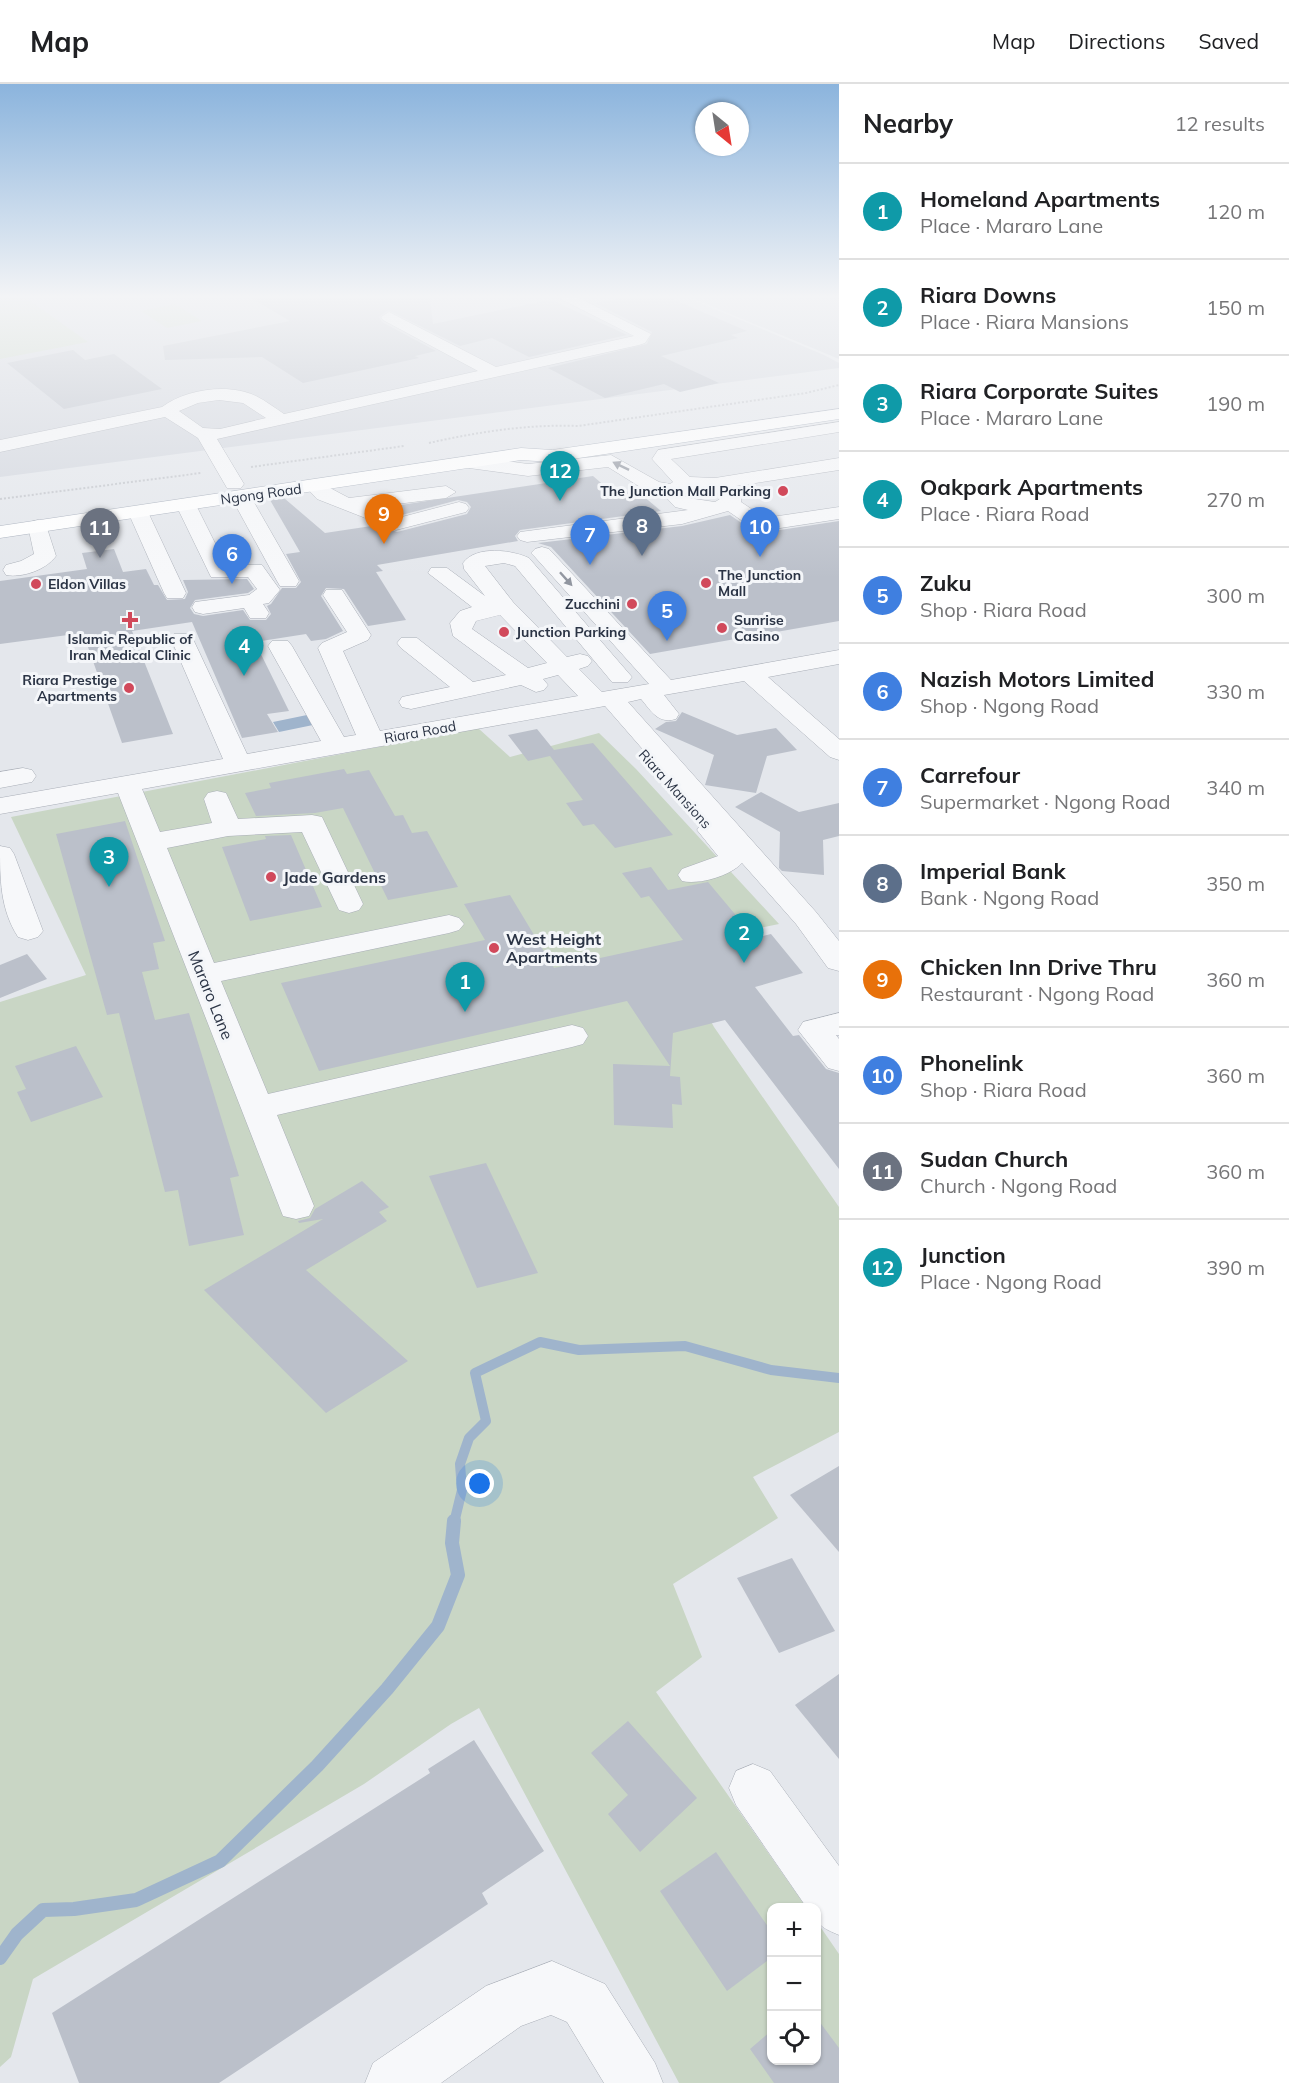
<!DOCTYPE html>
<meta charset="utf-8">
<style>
body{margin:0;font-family:Mulish,sans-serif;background:#f2f2f2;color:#202124}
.controls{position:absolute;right:18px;bottom:18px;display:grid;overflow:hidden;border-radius:12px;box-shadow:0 2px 4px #0004}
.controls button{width:54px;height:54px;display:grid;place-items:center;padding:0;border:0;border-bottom:2px solid #e0e0e0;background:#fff;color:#202124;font:30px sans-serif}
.compass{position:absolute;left:695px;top:18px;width:54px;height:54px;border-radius:50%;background:#fff;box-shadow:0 2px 4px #0004;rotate:150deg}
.you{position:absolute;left:480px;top:1400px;width:21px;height:21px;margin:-15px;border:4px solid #fff;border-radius:50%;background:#1a73e8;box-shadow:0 0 0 9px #1a73e833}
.badge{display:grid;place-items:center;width:39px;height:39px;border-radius:50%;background:#111827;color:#fff;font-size:20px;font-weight:700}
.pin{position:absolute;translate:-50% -50px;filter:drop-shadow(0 2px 3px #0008)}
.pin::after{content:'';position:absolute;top:32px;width:21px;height:18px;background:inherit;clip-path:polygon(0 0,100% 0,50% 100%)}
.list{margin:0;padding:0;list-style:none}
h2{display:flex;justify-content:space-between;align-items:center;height:78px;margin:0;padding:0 24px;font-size:26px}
h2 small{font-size:20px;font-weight:400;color:#757577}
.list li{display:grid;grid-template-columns:39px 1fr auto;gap:18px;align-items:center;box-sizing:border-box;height:96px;padding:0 24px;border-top:2px solid #e0e0e0}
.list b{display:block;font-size:22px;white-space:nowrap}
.list p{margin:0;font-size:20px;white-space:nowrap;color:#757577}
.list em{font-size:20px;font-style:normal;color:#757577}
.icon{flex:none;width:33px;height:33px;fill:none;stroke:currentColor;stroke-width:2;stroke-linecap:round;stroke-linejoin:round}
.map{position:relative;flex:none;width:839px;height:1999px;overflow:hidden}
header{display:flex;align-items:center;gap:36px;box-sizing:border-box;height:84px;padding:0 30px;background:#fff;border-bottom:2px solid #e0e0e0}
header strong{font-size:28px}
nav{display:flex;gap:33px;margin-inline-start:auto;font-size:21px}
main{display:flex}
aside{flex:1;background:#fff}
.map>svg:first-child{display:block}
.built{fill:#d2d6de}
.green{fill:#c9d6c5}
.water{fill:#9fb4cc}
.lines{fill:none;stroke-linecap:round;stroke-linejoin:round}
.stream-far1{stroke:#9fb4cc;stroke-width:10}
.stream{stroke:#9fb4cc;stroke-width:14}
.building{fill:#bbc0ca}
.minor-casing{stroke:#a9aeb7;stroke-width:1}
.major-casing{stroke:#a3abb8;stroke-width:1}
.path{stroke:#c2c5cb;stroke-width:2;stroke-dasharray:2 2;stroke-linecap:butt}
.minor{fill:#f7f8fa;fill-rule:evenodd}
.major{fill:#fff;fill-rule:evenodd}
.oneway{fill:#9196a0}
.poi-dot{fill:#d1495b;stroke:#f4f6f9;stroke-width:2}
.labels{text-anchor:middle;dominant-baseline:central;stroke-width:6;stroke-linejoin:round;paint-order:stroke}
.far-poi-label{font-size:14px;font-weight:bold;fill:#2b3445;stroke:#f4f6f9;text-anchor:start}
.far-street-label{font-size:14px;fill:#2b3445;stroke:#f4f6f9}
.poi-label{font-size:16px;font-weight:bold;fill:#2b3445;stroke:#f4f6f9;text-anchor:start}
.street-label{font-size:16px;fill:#2b3445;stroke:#f4f6f9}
</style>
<header>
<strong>Map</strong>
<nav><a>Map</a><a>Directions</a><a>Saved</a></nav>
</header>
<main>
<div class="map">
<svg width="839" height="1999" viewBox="0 0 839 1999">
<rect width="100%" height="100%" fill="#e4e7ec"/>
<g class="built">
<path d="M 0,214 L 688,214 L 824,271 L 839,279 L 839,284 L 0,393 Z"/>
<path d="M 692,214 L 839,214 L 839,275 Z"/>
</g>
<g class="green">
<path d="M 0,214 L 26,214 L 88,258 L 0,275 Z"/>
<path d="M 175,220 L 202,237 L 167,244 L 141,227 Z"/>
<path d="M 478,644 L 510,673 L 599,649 L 636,685 L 779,840 L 670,863 L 714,943 L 839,1123 L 839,1348 L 753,1393 L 778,1434 L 673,1500 L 702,1573 L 656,1608 L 806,1823 L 772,1824 L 772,1976 L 816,1976 L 817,1838 L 839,1870 L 839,1999 L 679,1999 L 479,1624 L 451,1640 L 364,1700 L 33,1895 L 11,1973 L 0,1983 L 0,918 L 86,891 L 11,733 Z"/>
</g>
<path class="water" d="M 307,631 L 313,641 L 279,648 L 273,638 Z"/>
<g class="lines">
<path class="stream-far1" d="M 454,1439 L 462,1406 L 460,1380 L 469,1354 L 486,1337 L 475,1289 L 540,1258 L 579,1266 L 685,1262 L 771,1286 L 839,1294"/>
<path class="stream" d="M 0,1874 L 17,1850 L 43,1826 L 74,1825 L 136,1816 L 220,1777 L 317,1682 L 387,1605 L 438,1542 L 458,1491 L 452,1459 L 454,1437"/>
</g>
<g class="building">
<path d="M 251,214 L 430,214 L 433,240 L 544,217 L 556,218 L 627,251 L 529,273 L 492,254 L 460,262 L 388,226 L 379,233 L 382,238 L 436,267 L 415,272 L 419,274 L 303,299 L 262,273 L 165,276 L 163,262 L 290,237 Z"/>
<path d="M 622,214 L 670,214 L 747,247 L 731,251 L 738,254 L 661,272 L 719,299 L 680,308 L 664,300 L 605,314 L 548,284 L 647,260 L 652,248 L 595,219 Z"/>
<path d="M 73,266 L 85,276 L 114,270 L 162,305 L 64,325 L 7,279 Z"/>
<path d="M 593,392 L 607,404 L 613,403 L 620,409 L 636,406 L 661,427 L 520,446 L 515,452 L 518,457 L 377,481 L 383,487 L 376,488 L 406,536 L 368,542 L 344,505 L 326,504 L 321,512 L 343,547 L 326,555 L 311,557 L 306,550 L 255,558 L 289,627 L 267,630 L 278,648 L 242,654 L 192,538 L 132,547 L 173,650 L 122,659 L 83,549 L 0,560 L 0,497 L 87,485 L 82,469 L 114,465 L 123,488 L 146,485 L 154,501 L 158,501 L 167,516 L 185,515 L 188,508 L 183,496 L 247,495 L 254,505 L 248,509 L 195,516 L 190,524 L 194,530 L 203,532 L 243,526 L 250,536 L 266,536 L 271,530 L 267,522 L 271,520 L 282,504 L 296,504 L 301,498 L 286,470 L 300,468 L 270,416 L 284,414 L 325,449 L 378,441 L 397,448 L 467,430 L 471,423 L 467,418 L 458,416 L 398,432 L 381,424 Z"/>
<path d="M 730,431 L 753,447 L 761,449 L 839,437 L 839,537 L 650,570 L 551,463 L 538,459 L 682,442 Z"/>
<path d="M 682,628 L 737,651 L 776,644 L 797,666 L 767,672 L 756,709 L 705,701 L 714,671 L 655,645 L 666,638 L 676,637 Z"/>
<path d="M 537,645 L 554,666 L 593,659 L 673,751 L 615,764 L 594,740 L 583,742 L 566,719 L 583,716 L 550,672 L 528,677 L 508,651 Z"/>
<path d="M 344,685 L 347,690 L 369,686 L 395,732 L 403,731 L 412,749 L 427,747 L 458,803 L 388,816 L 343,724 L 315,729 L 256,732 L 245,709 L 271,704 L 269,699 Z"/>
<path d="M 761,708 L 799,728 L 839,719 L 839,752 L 823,756 L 824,791 L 782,787 L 779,784 L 780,748 L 735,723 Z"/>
<path d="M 125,737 L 165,857 L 153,859 L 159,885 L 142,888 L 155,936 L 189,929 L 239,1092 L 230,1094 L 244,1151 L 189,1162 L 178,1106 L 165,1108 L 119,929 L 107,931 L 56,750 Z"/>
<path d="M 291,751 L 322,823 L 250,837 L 222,763 L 266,755 L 265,752 Z"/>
<path d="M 651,783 L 668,806 L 708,798 L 755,854 L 771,850 L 803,889 L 755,903 L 793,952 L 799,951 L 826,985 L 839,989 L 839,1085 L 725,936 L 673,949 L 670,992 L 680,993 L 682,1021 L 672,1020 L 673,1044 L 614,1041 L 613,980 L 670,982 L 627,917 L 319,987 L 281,899 L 485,856 L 464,820 L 510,811 L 554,884 L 683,856 L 649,812 L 641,814 L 622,789 Z"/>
<path d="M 27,870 L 47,895 L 0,914 L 0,881 Z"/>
<path d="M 76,962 L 103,1013 L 31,1038 L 17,1008 L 26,1005 L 15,982 Z"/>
<path d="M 486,1079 L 538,1189 L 477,1204 L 429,1092 Z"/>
<path d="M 362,1097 L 389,1123 L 379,1128 L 387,1137 L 306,1186 L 408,1277 L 326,1329 L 204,1206 L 323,1135 L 299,1139 L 298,1137 L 310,1134 L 315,1125 Z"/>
<path d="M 839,1382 L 839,1468 L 790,1411 Z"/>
<path d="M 792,1474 L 835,1547 L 779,1569 L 737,1494 Z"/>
<path d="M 839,1590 L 839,1675 L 795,1621 Z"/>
<path d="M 628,1637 L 697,1714 L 640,1768 L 608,1730 L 628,1711 L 591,1669 Z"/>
<path d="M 474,1656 L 544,1767 L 482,1809 L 488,1820 L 219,1999 L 79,1999 L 52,1929 L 430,1689 L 428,1685 Z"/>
<path d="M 716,1768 L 771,1847 L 771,1874 L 727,1907 L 660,1807 Z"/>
<path d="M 816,1933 L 839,1964 L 839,1999 L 774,1999 L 750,1965 L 771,1947 L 771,1977 L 816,1977 Z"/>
</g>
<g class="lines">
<defs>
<g id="minor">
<path d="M 559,214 L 579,214 L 651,250 L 645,259 L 639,261 L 217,355 L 244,400 L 241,404 L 227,404 L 198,354 L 165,333 L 0,368 L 0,356 L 162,323 C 186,305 229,299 256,312 C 266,317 275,324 284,330 L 478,287 L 383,236 L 381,233 L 389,228 L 496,283 L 634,252 ZM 219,316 L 243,319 L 266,334 L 220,345 L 203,344 L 179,327 L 198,319 Z"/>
<path d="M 839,338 L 839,348 L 671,375 L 690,393 L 715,394 L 839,374 L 839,386 L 736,402 L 741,407 L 741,418 L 765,434 L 839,423 L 839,435 L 761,447 L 754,445 L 728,427 L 682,440 L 527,458 L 520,456 L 517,452 L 520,448 L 688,426 L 675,423 L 664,411 L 645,406 L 608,383 L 528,392 L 469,384 L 460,378 L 469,372 L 528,380 L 611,371 L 659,398 L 670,400 L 673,398 L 652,375 L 658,366 ZM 694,404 L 710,405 L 723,413 L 715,418 L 688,414 L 683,411 Z"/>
<path d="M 315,396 L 349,414 L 446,402 L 456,408 L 446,414 L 372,423 L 398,434 L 459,418 L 466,420 L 469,424 L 466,428 L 396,446 L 317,415 L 305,402 Z"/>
<path d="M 241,407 L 248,409 L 251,413 L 299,497 L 296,502 L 280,502 L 277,497 L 231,413 L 234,409 Z"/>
<path d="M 186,415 L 193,417 L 196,421 L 226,481 L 262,481 L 280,506 L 269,519 L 263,520 L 269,529 L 266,534 L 250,534 L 244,524 L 203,530 L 195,528 L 192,523 L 195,518 L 249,511 L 257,505 L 248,493 L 211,493 L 176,421 L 179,417 Z"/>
<path d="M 138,422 L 145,424 L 148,428 L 186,509 L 183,514 L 167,514 L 164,509 L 128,428 L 131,424 Z"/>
<path d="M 38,436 L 45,438 L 56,472 C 46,486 22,494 6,491 L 3,486 L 6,481 L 21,477 L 34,470 L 28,442 L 31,438 Z"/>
<path d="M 542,463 L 549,465 L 671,596 L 839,566 L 839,580 L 768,593 L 839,655 L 839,676 L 830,673 L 744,597 L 664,611 L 679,630 L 676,635 C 658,640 652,628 641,615 L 628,618 L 816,828 L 839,857 L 839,887 L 828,884 L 796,840 L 742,779 C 730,792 699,801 682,797 L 678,791 L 682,785 L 718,772 L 697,746 L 701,740 L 707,739 L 605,622 L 142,705 L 160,748 L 212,739 L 204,715 L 208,709 L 217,707 L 226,709 L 238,735 L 312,731 L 322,733 L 363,820 L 359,826 L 349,829 L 339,826 L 302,748 L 228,752 L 167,764 L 214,879 L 449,831 L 459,834 L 464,840 L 459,846 L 449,849 L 221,897 L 268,1010 L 572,941 L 583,944 L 588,952 L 583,960 L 572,963 L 277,1031 L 314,1122 L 309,1132 L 296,1135 L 283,1132 L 118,709 L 0,730 L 0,714 L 223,675 L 171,555 L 174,550 L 190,550 L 193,555 L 247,670 L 321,657 L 268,562 L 272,557 L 288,557 L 292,562 L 344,653 L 356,651 L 318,564 L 322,559 L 347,548 L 323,511 L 326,506 L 342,506 L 371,551 L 368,556 L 343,567 L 380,647 L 578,612 L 558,591 L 543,595 L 548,601 L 544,606 L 536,608 L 521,601 L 411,625 L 402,623 L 399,618 L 402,613 L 450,603 L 401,564 L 397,559 L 401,554 L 417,554 L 473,598 L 506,591 L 453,552 L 450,539 L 460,527 L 472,523 L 428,489 L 431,484 L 447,484 L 485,512 L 464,485 L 463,479 C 476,461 512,466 529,474 L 632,593 L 628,598 L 612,598 L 515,482 L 504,479 L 485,482 L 513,518 L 567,573 L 580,570 L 588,572 L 592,577 L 588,582 L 579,585 L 602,608 L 649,600 L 535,473 L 531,469 L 535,465 ZM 500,531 L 547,579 L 528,584 L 472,545 L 476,537 Z"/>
<path d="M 23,684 L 32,686 L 36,692 L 32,698 L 0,704 L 0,688 Z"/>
<path d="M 0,762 L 10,764 L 14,770 L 43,847 L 38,853 L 28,856 L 18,853 C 0,825 0,795 0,762 Z"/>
<path d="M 839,929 L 839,951 L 836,951 L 839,955 L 839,987 L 828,984 L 798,946 L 803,938 Z"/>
<path d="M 753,1680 L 770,1687 L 839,1782 L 839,1851 C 823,1844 816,1842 816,1824 L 807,1824 L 736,1721 L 729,1704 L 736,1687 Z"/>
<path d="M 552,1877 L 605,1900 L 655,1979 L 663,1999 L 604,1999 L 567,1938 L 551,1931 L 521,1942 L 441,1999 L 365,1999 L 373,1979 L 486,1902 Z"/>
</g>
<path id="major" d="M 839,325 L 839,335 L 552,378 L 521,376 L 0,454 L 0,442 L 521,364 L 552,366 Z"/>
</defs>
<use href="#minor" class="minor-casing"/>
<use href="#major" class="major-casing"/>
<g class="path">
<path d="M 429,359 C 477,348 529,340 578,342 L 806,309 L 839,301"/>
<path d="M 251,383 L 404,362"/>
<path d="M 0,415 L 201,389"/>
</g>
<use href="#minor" class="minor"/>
<use href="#major" class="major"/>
</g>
<defs><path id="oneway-solid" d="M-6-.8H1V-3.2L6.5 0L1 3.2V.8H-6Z" transform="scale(1.5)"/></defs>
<g class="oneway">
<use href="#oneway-solid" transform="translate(621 382) rotate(-154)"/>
<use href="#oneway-solid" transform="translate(566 495) rotate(48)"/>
</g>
<linearGradient id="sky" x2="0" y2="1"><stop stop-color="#8bb4dd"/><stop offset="0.43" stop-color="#f3f4f6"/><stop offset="1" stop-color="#f3f4f6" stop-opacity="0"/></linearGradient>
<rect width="839" height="494" fill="url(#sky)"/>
<g class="poi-dot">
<circle cx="783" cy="407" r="6"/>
<circle cx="706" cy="499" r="6"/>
<circle cx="36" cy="500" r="6"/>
<circle cx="632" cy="520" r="6"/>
<path d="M127 527h6v6h6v6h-6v6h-6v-6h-6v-6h6z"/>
<circle cx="722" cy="544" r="6"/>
<circle cx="504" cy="548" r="6"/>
<circle cx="129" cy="604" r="6"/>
<circle cx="271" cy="793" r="6"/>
<circle cx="494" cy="864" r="6"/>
</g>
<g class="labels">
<g class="far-poi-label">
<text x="771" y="407" text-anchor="end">The Junction Mall Parking</text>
<text x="718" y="491">The Junction<tspan x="718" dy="16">Mall</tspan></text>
<text x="48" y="500">Eldon Villas</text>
<text x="620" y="520" text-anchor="end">Zucchini</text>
<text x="734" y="536">Sunrise<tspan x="734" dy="16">Casino</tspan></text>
<text x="516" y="548">Junction Parking</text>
<text x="130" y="555" text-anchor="middle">Islamic Republic of<tspan x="130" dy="16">Iran Medical Clinic</tspan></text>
<text x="117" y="596" text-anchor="end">Riara Prestige<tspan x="117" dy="16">Apartments</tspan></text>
</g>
<g class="far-street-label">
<text transform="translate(261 410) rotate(-8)">Ngong Road</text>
<text transform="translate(420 648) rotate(-10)">Riara Road</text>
<text transform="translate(675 705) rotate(48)">Riara Mansions</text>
</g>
<g class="poi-label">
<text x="283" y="793">Jade Gardens</text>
<text x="506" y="855">West Height<tspan x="506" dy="18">Apartments</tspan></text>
</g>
<g class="street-label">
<text transform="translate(211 911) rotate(68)">Mararo Lane</text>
</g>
</g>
</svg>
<div class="controls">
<button>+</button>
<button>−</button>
<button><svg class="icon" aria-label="locate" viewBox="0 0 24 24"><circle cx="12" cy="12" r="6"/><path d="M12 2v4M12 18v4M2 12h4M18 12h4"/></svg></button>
</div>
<svg class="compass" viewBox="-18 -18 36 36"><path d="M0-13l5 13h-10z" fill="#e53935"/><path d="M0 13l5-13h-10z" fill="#757577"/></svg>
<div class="you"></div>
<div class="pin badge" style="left:465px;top:928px;background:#0f9aa8">1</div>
<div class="pin badge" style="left:744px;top:879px;background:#0f9aa8">2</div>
<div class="pin badge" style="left:109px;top:803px;background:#0f9aa8">3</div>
<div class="pin badge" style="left:244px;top:592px;background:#0f9aa8">4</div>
<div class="pin badge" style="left:667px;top:557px;background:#3f7fe0">5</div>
<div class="pin badge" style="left:232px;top:500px;background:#3f7fe0">6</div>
<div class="pin badge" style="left:590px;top:481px;background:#3f7fe0">7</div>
<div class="pin badge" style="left:642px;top:472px;background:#5c6f8a">8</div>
<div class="pin badge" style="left:384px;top:460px;background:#e8710a">9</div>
<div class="pin badge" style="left:760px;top:473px;background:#3f7fe0">10</div>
<div class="pin badge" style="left:100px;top:474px;background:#6b7280">11</div>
<div class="pin badge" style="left:560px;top:417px;background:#0f9aa8">12</div>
</div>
<aside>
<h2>Nearby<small>12 results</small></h2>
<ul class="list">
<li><span class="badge" style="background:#0f9aa8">1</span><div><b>Homeland Apartments</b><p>Place · Mararo Lane</p></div><em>120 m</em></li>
<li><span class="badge" style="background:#0f9aa8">2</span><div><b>Riara Downs</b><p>Place · Riara Mansions</p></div><em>150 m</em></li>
<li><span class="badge" style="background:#0f9aa8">3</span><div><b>Riara Corporate Suites</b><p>Place · Mararo Lane</p></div><em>190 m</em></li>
<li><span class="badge" style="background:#0f9aa8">4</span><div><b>Oakpark Apartments</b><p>Place · Riara Road</p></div><em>270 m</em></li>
<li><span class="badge" style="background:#3f7fe0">5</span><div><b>Zuku</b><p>Shop · Riara Road</p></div><em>300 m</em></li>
<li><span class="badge" style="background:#3f7fe0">6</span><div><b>Nazish Motors Limited</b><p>Shop · Ngong Road</p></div><em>330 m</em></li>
<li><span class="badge" style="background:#3f7fe0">7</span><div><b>Carrefour</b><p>Supermarket · Ngong Road</p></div><em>340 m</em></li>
<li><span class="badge" style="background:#5c6f8a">8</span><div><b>Imperial Bank</b><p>Bank · Ngong Road</p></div><em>350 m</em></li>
<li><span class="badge" style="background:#e8710a">9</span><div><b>Chicken Inn Drive Thru</b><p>Restaurant · Ngong Road</p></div><em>360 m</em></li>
<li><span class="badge" style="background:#3f7fe0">10</span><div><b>Phonelink</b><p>Shop · Riara Road</p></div><em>360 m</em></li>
<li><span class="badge" style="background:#6b7280">11</span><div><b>Sudan Church</b><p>Church · Ngong Road</p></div><em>360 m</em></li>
<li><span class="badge" style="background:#0f9aa8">12</span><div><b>Junction</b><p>Place · Ngong Road</p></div><em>390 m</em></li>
</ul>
</aside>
</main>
